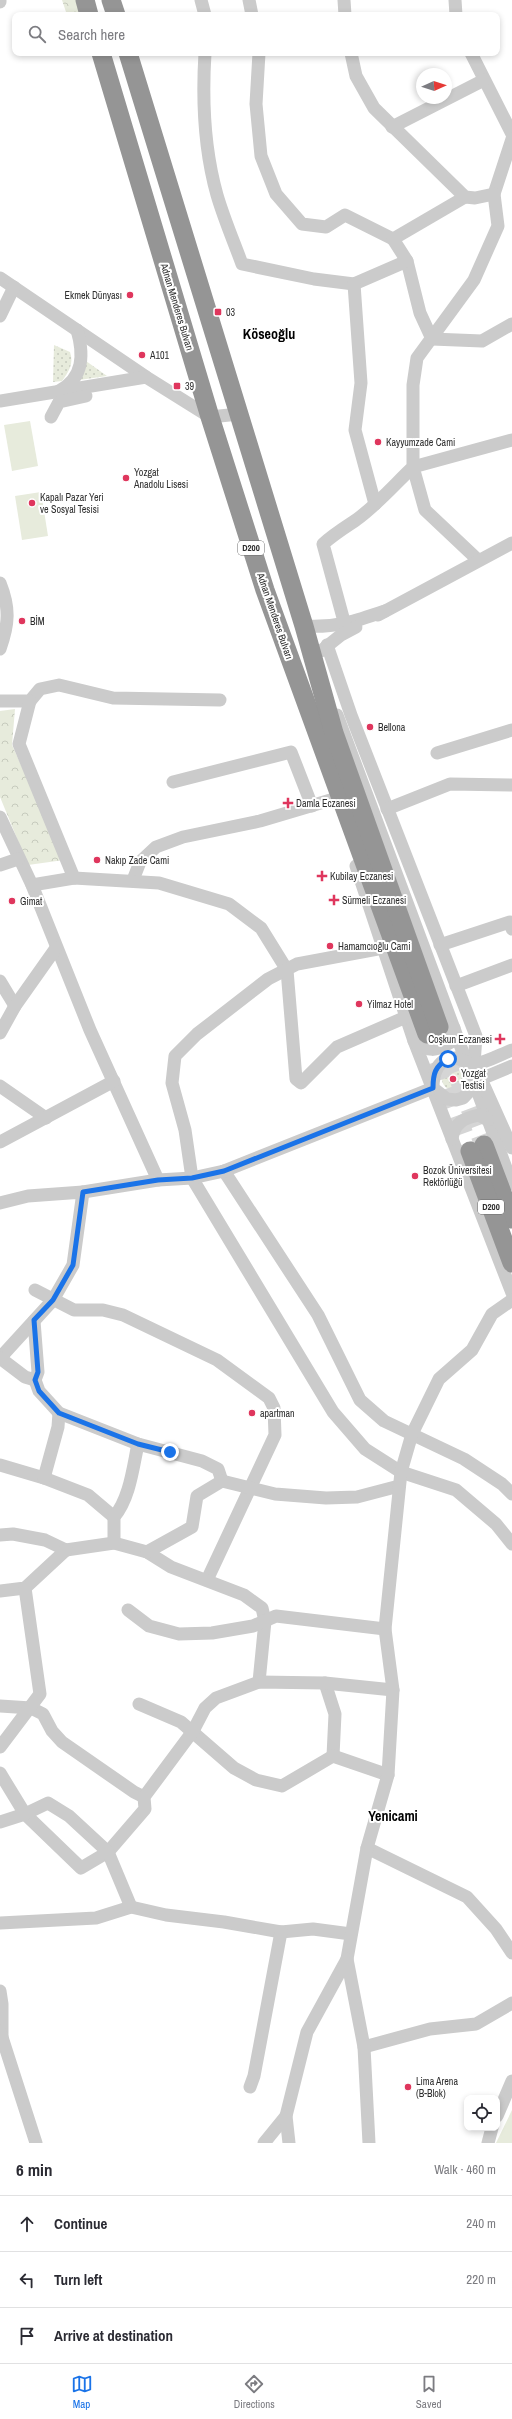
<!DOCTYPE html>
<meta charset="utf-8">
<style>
body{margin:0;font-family:"Archivo Narrow",sans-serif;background:#f2f2f3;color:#2b2b33}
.controls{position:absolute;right:12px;bottom:12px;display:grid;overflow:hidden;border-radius:8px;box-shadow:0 2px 6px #0003}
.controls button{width:36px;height:36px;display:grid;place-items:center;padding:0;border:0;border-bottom:1px solid #e1e1e2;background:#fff;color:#2b2b33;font:20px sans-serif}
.compass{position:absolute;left:416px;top:68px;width:36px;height:36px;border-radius:50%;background:#fff;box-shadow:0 2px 6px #0003;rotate:87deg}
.stop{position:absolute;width:12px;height:12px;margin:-9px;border:3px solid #1a73e8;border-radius:50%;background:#fff}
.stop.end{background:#1a73e8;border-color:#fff;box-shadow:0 1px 4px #0008}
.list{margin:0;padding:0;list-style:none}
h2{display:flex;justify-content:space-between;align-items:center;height:52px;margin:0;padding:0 16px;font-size:17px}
h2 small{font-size:13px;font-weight:400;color:#7c7c81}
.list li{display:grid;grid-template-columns:26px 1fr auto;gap:12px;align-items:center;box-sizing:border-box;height:56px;padding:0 16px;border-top:1px solid #e1e1e2}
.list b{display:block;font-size:15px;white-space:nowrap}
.list em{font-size:13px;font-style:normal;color:#7c7c81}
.icon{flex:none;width:22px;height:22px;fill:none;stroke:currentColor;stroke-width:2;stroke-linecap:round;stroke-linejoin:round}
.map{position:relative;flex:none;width:512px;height:2143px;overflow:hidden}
.search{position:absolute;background:#fff;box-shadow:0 2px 6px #0003;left:12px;right:12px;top:12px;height:44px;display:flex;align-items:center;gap:10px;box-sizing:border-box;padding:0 14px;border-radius:8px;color:#7c7c81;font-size:15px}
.sheet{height:220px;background:#fff}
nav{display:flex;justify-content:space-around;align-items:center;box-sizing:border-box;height:56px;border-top:1px solid #e1e1e2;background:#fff;font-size:11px;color:#7c7c81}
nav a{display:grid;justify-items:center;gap:2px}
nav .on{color:#1a73e8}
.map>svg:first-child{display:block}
.grass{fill:url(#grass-dots)}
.park{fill:url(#park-crowns)}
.pitch{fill:#e7ebdc}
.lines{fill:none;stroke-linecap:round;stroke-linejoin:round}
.highway-tunnel{stroke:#d5d5d5;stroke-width:19;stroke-dasharray:19 10;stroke-linecap:butt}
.minor{stroke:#cbcbcb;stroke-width:13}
.highway{stroke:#959595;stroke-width:19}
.route{stroke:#1a73e8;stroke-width:5}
.poi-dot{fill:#df365d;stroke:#fff;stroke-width:1.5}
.labels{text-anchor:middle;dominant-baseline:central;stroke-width:4;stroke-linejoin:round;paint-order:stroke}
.shield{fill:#fff;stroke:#6d6d6d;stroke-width:1}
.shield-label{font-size:9px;font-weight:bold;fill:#2e2e2e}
.poi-label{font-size:10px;fill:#2e2e2e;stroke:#fff;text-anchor:start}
.street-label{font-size:10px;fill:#2e2e2e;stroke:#fff}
.district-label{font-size:14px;font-weight:bold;fill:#000;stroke:#fff}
</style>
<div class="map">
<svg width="512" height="2143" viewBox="0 0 512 2143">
<defs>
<pattern id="grass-dots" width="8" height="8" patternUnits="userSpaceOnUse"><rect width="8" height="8" fill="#e7ebdc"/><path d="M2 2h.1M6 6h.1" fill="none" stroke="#c6cabd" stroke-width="1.8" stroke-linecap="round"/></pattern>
<pattern id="park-crowns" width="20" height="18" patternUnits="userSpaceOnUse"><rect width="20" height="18" fill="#e7ebdc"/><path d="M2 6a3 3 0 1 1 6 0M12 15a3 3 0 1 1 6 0" fill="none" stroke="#c6cabd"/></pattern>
</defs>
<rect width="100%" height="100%" fill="#fff"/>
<g class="grass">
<path d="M 54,345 L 70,352 C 74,364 69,371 62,381 L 53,382 Z"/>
<path d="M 86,361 L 107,376 L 79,380 Z"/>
<circle cx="453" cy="1079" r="11"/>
</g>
<g class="park">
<path d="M 62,0 L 76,0 L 81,15 L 67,15 Z"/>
<path d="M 15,709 L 12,745 L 64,860 L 28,865 L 0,797 L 0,711 Z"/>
</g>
<g class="pitch">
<path d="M 30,421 L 38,466 L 12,471 L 4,425 Z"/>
<path d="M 41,492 L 48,536 L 22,540 L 15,496 Z"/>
<path d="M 512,2110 L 512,2143 L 496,2143 Z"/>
</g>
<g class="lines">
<g class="highway-tunnel">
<path d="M 439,1027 L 484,1145"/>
<path d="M 427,1034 L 470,1151"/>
</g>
<g class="minor">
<path d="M 201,0 L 205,15"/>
<path d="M 249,0 L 252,15"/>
<path d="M 344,0 L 345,15"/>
<path d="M 455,0 L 456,15"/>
<path d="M 0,2 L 0,0"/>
<path d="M 205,53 C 202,101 204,149 217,195 C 224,219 234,242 242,264 L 314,279 L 354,284 L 407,261 L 420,313 L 432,339 L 482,341 L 512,324"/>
<path d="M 259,53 L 256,104 L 261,156 L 276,194 L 302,224 L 326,227 L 345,215 L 393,239"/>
<path d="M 471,53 L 512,134"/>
<path d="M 392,127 L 484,80"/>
<path d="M 494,194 L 512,139"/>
<path d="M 407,261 L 393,239 L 465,197"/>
<path d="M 0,278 L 146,377 L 210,417 L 239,414"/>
<path d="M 354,284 L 361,383 L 355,430 L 375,504"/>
<path d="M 0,316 L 14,287"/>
<path d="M 59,391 C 84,378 84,354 77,330"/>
<path d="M 0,401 L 146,377"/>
<path d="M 51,417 L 59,402 L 86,396"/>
<path d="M 478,560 L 425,510 L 413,467 L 512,440"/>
<path d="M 0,583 C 10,608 9,624 0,649"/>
<path d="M 378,615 L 512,543"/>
<path d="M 345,625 L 323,544 C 334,534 344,528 356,520 C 377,505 394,485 413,467 L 413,385 L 417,358 L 474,280 L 498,226 L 494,194 L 475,198 L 465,197 L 374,108 L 356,76 L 351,53"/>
<path d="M 307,633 L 304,626 C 336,628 356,621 385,611"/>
<path d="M 327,645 L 351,715 L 476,1036 L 474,1064"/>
<path d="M 321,651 L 341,635 L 356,627"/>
<path d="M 0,701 L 30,701 L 40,689 L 59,685 L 113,698 L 220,700"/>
<path d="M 30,701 L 19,744 L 74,878"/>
<path d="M 337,715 L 512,1184"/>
<path d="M 437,753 L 512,730"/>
<path d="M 173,782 L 291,752 L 312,806"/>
<path d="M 387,809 L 450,784 L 512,785"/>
<path d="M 0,817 L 32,885 L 90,1030 L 158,1180"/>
<path d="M 0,865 L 18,859"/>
<path d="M 356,866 L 414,1041 L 512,1293"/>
<path d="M 133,880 L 140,862 L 156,847 L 183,837 L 260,821 L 334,799"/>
<path d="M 32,885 L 74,878 L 159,883 L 229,904 L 261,928 L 287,970 L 296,1079 L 301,1083 L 337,1047 L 406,1017"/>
<path d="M 440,945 L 510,922 L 512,929"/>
<path d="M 383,948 L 297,964 L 268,979 L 197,1034 L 175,1056 L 172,1083 L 185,1130 L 192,1178 L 333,1412 L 365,1449 L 401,1472 L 456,1490 L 496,1524 L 512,1544"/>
<path d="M 0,981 L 15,1006"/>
<path d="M 456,986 L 512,965"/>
<path d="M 0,1033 L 15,1006 L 56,948"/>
<path d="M 414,1041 C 429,1052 435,1052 451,1042 L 454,1028"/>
<path d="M 512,1050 C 501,1054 486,1063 474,1064 C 467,1064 462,1059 456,1058 C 438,1057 433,1073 433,1088 L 447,1099 L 456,1100 L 463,1098 L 481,1079 L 512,1066"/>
<path d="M 481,1079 L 512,1148"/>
<path d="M 0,1086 L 46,1118"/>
<path d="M 452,1139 C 454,1123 464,1118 479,1115 L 488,1120"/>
<path d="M 0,1142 L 114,1081"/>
<path d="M 224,1171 L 318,1315 L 360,1400 L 384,1421 L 464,1459 L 502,1484 L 512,1494"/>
<path d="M 83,1192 L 158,1180 L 192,1178 L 224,1171 L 433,1088"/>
<path d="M 0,1203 L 28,1196 L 83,1192 L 73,1265 L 53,1300 L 0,1358"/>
<path d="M 35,1290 L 74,1310 L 103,1310 L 123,1315 L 217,1360 L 269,1398 L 274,1408 L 275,1435 L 207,1580"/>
<path d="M 34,1321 L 38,1372 L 35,1380 L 39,1391 L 59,1413 L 138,1444 L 202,1461 L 218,1469 L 222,1481"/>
<path d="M 0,1358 L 25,1377 L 35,1380"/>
<path d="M 0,1465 L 44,1478 L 88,1495 L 114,1517"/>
<path d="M 44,1478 L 58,1427 L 59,1413"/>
<path d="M 0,1535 L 13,1534 L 45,1540 L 66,1550 L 114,1543 L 147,1552 L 171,1567 L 244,1595 L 262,1608 L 265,1621 L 259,1682"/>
<path d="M 114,1543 L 114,1517 C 130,1498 133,1467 138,1444"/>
<path d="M 147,1552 L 192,1527 L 197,1496 L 222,1481 L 275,1494 L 326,1498 L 357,1497 L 399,1486"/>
<path d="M 0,1591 L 25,1588 L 66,1550"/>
<path d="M 128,1610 L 149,1626 L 179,1634 L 212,1633 L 253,1626 L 276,1616 L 385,1629"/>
<path d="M 325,1683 L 335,1714 L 333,1756"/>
<path d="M 139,1704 L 181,1722 L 234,1768 L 256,1780 L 282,1786 L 333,1756 L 388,1775"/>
<path d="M 0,1706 L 31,1708 L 43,1714 L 52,1731 L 62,1742 L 134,1792 L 144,1797"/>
<path d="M 0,1747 L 40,1694 L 25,1588"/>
<path d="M 0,1773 L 25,1814 L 81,1868 L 108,1852 L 145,1809 L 144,1797 L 193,1731 L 205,1708 L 216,1698 L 259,1682 L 325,1683 L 393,1690"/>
<path d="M 0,1822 L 25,1814 L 48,1803 L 69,1816 L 108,1852 L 131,1907"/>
<path d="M 367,1848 L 467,1897 L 496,1929 L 512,1953"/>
<path d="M 0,1923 L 96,1918 L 131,1907 L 166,1915 L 224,1922 L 281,1932 L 313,1929 L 351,1934"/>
<path d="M 347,1959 L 367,1848 L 388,1775 L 393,1690 L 385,1629 L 401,1472 L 412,1434 L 439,1379 L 472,1350 L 492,1314 L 512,1300"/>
<path d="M 0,1991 L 2,2004 L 2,2038"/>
<path d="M 0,2031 L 36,2143"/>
<path d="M 364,2047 L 430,2029 L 476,2024 L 512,2003"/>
<path d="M 250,2087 L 254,2076 L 281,1932"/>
<path d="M 497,2116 L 512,2081"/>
<path d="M 264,2143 L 286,2116"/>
<path d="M 289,2143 L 286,2116 L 307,2032 L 347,1959 L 364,2047 L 369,2143"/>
<path d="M 488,2143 L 492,2128"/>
</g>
<g class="highway">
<path d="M 85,0 L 89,15"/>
<path d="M 111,0 L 116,15"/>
<path d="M 101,53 L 210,417 L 265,590 L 427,1034"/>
<path d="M 128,53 L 304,626 L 334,733 L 439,1027"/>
<path d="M 484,1145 L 512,1219"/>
<path d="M 470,1151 L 512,1263"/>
</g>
</g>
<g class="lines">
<path class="route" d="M 170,1452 L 138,1444 L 59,1413 L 39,1391 L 35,1380 L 38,1372 L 34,1320 L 53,1300 L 73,1265 L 83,1192 L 158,1180 L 192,1178 L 224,1171 L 433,1088 C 433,1074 435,1066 448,1059"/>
</g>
<g class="poi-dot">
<circle cx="130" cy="295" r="4"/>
<rect x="214" y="308" width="8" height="8" rx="2"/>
<circle cx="142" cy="355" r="4"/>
<rect x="173" y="382" width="8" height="8" rx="2"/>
<circle cx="378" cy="442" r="4"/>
<circle cx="126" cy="478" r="4"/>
<circle cx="32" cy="503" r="4"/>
<circle cx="22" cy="621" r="4"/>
<circle cx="370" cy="727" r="4"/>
<path d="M286 797h4v4h4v4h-4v4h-4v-4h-4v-4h4z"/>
<circle cx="97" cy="860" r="4"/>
<path d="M320 870h4v4h4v4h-4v4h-4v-4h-4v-4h4z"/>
<path d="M332 894h4v4h4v4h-4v4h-4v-4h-4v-4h4z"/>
<circle cx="12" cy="901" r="4"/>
<circle cx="330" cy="946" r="4"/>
<circle cx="359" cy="1004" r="4"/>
<path d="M498 1033h4v4h4v4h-4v4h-4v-4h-4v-4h4z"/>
<circle cx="453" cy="1079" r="4"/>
<circle cx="415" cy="1176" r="4"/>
<circle cx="252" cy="1413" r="4"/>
<circle cx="408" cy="2087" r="4"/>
</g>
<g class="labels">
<g class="shield">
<rect x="238" y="541" width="26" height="14" rx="3"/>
<rect x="478" y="1200" width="26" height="14" rx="3"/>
</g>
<g class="shield-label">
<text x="251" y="548">D200</text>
<text x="491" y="1207">D200</text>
</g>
<g class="poi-label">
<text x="122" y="295" text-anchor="end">Ekmek Dünyası</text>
<text x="226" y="312">03</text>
<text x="150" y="355">A101</text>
<text x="185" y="386">39</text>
<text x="386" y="442">Kayyumzade Cami</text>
<text x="134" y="472">Yozgat<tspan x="134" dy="12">Anadolu Lisesi</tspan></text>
<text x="40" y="497">Kapalı Pazar Yeri<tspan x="40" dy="12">ve Sosyal Tesisi</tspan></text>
<text x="30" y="621">BİM</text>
<text x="378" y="727">Bellona</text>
<text x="296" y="803">Damla Eczanesi</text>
<text x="105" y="860">Nakıp Zade Cami</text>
<text x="330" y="876">Kubilay Eczanesi</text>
<text x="342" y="900">Sürmeli Eczanesi</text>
<text x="20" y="901">Gimat</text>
<text x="338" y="946">Hamamcıoğlu Cami</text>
<text x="367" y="1004">Yilmaz Hotel</text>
<text x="492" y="1039" text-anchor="end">Coşkun Eczanesi</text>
<text x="461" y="1073">Yozgat<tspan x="461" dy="12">Testisi</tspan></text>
<text x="423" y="1170">Bozok Üniversitesi<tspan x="423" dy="12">Rektörlüğü</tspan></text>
<text x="260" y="1413">apartman</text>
<text x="416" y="2081">Lima Arena<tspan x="416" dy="12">(B-Blok)</tspan></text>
</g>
<g class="street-label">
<text transform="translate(177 307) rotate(73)">Adnan Menderes Bulvarı</text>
<text transform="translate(275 616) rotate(71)">Adnan Menderes Bulvarı</text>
</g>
<g class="district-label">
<text x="269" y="334">Köseoğlu</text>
<text x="393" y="1816">Yenicami</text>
</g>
</g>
</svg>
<div class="controls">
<button><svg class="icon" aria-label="locate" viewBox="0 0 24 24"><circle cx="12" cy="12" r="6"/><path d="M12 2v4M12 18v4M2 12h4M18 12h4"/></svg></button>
</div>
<svg class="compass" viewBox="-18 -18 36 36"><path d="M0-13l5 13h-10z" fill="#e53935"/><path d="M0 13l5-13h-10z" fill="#7c7c81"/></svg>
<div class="stop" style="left:448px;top:1059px"></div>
<div class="stop end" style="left:170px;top:1452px"></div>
<div class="search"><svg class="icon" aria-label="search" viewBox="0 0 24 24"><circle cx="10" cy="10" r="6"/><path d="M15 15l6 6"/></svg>Search here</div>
</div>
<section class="sheet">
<h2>6 min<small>Walk · 460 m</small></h2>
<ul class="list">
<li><svg class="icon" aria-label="ahead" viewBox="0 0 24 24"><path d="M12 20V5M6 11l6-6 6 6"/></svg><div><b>Continue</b></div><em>240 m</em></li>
<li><svg class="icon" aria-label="left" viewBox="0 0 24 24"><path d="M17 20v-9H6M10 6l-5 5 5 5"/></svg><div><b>Turn left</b></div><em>220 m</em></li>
<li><svg class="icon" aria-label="arrive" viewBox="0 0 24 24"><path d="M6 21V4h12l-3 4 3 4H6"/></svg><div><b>Arrive at destination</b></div></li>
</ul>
</section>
<nav>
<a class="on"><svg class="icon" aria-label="map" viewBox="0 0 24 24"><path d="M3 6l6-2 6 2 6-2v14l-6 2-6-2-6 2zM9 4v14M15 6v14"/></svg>Map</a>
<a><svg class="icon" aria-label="directions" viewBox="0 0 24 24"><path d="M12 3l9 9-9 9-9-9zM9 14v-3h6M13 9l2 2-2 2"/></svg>Directions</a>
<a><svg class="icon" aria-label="saved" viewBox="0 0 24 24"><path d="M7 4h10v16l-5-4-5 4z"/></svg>Saved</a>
</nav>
